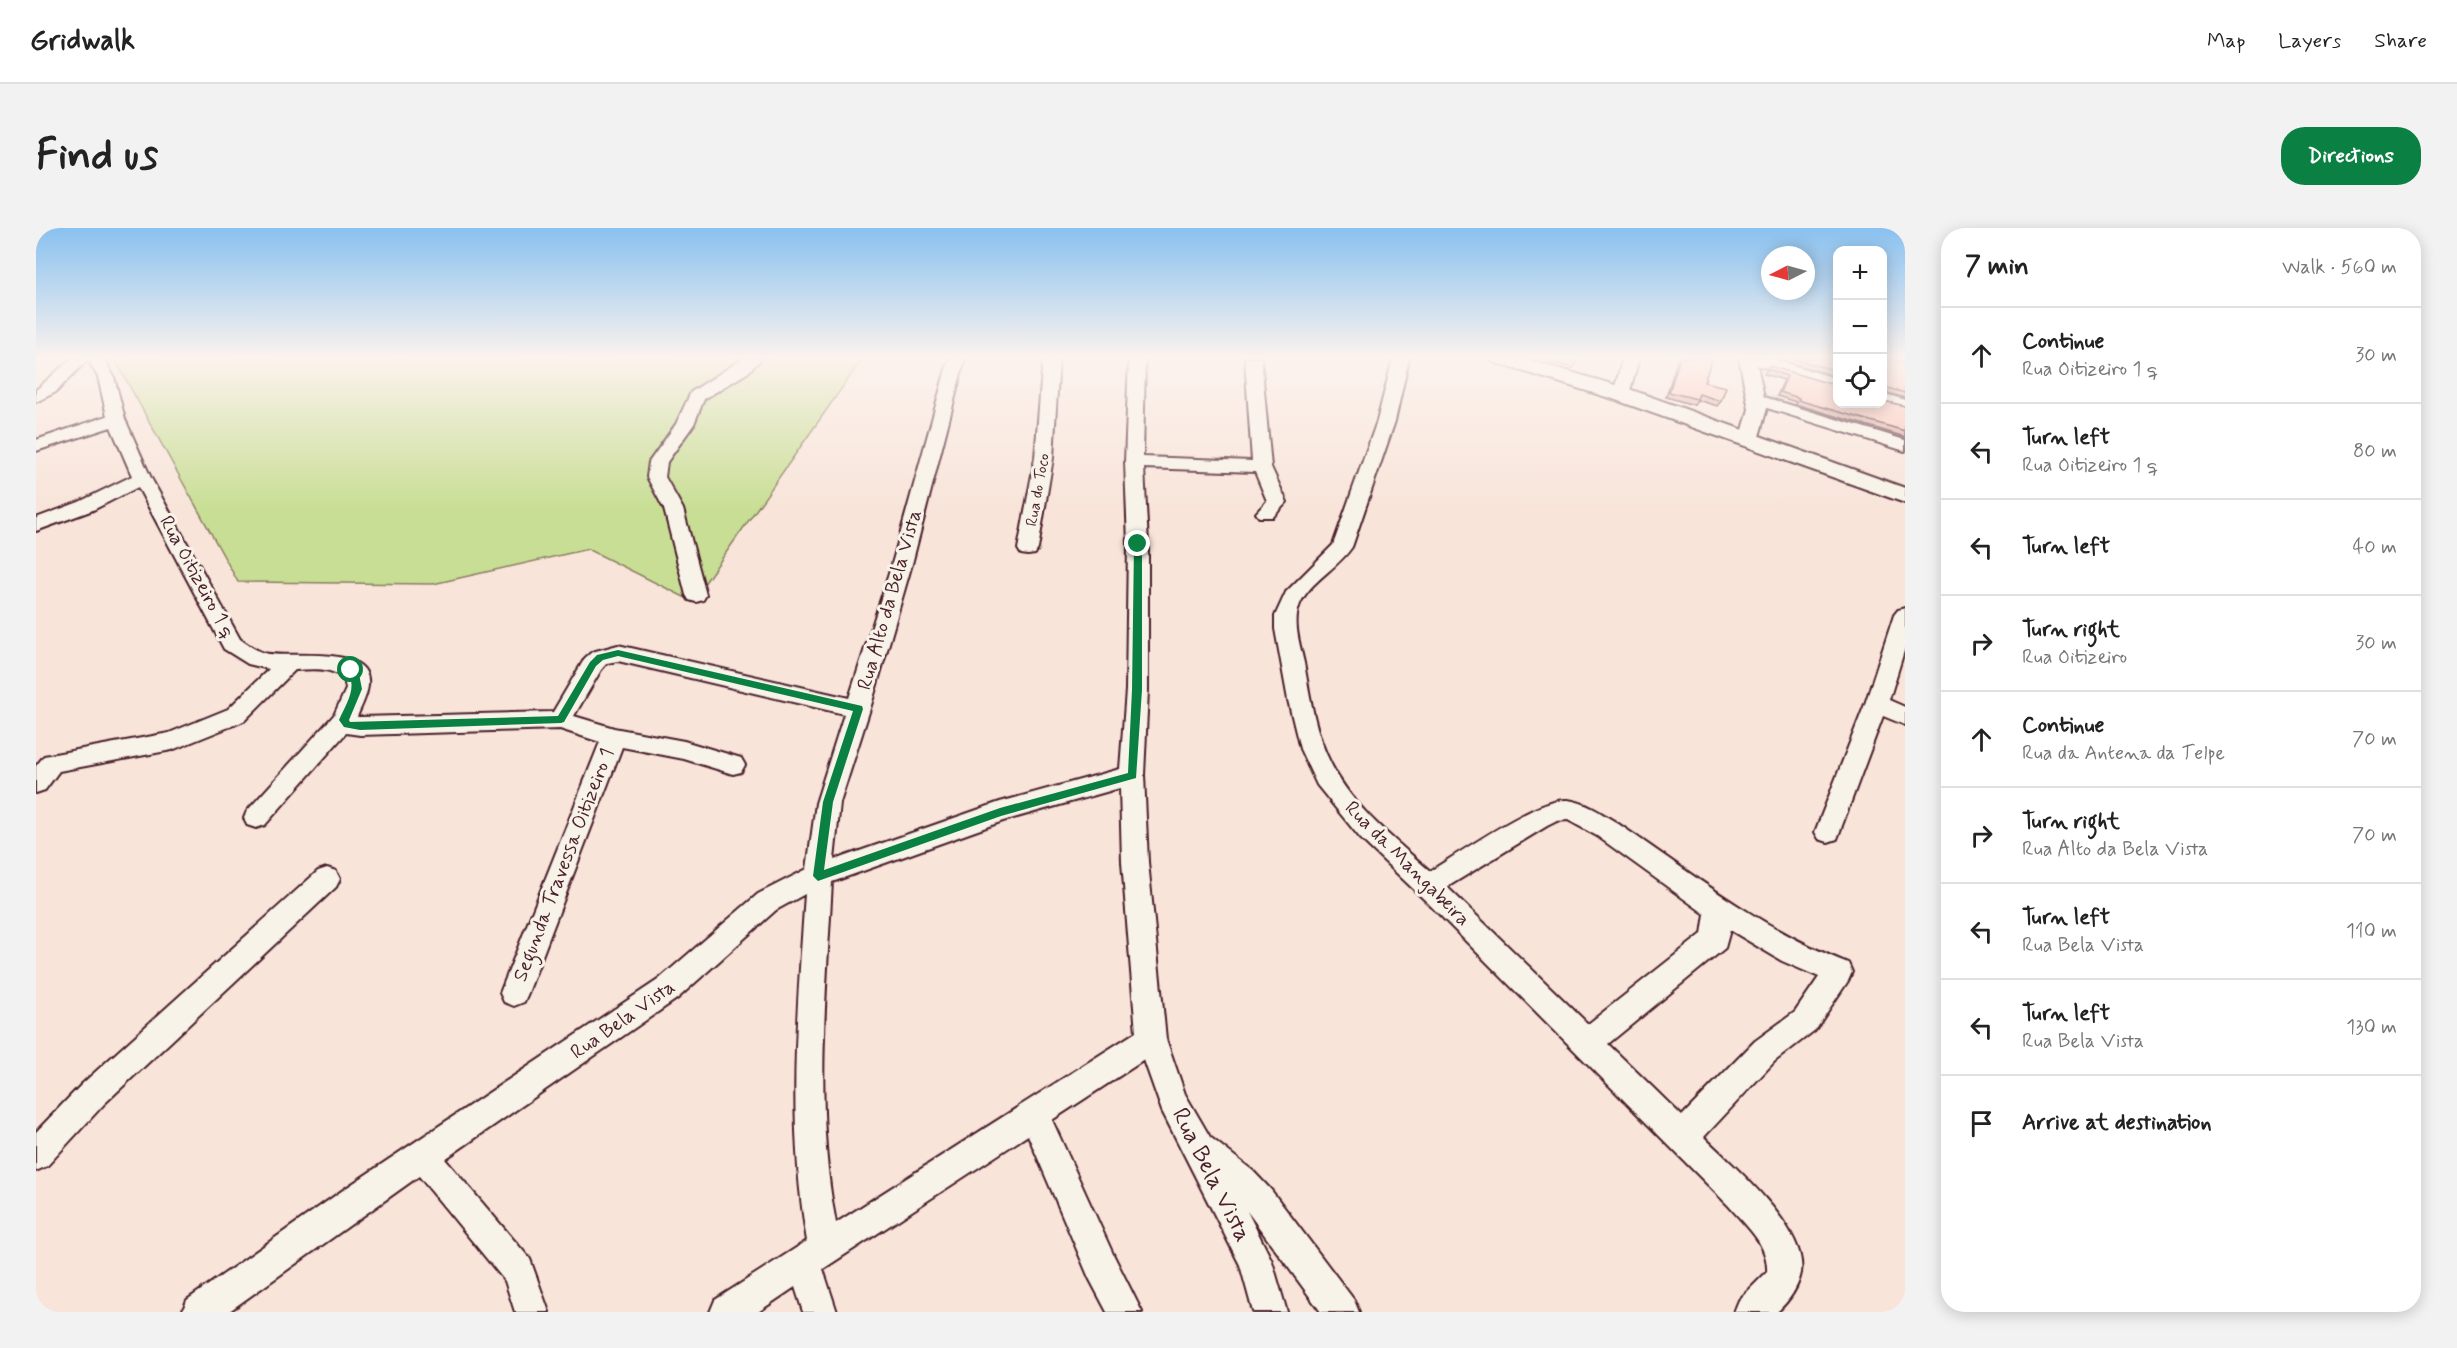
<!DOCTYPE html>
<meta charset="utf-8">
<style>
body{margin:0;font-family:Mynerve,sans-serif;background:#f2f2f2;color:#222}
.controls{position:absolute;right:18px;top:18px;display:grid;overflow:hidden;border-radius:12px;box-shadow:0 3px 15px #0003}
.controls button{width:54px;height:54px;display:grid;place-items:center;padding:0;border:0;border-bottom:2px solid #e0e0e0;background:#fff;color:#222;font:30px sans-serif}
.compass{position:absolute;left:1725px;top:18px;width:54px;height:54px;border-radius:50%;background:#fff;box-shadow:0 3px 15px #0003;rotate:264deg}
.stop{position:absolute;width:18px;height:18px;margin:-14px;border:4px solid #0b8043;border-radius:50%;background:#fff}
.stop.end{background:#0b8043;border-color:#fff;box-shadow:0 2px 6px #0008}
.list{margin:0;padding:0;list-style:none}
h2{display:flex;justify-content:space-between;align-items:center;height:78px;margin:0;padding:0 24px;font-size:26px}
h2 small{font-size:20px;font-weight:400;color:#767676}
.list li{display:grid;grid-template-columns:39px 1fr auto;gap:18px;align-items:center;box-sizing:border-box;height:96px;padding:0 24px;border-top:2px solid #e0e0e0}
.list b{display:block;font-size:22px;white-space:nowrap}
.list p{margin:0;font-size:20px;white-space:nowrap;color:#767676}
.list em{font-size:20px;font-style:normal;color:#767676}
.icon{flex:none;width:33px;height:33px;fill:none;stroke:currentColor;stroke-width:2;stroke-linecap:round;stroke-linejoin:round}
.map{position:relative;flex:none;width:1869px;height:1084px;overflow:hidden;border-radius:24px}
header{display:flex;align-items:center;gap:36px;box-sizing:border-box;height:84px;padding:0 30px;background:#fff;border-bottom:2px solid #e0e0e0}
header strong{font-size:28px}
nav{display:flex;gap:33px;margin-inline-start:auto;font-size:21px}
.intro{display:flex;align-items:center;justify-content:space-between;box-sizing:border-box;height:144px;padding:0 36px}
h1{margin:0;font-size:42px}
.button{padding:15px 27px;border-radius:24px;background:#0b8043;color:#fff;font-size:21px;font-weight:700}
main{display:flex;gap:36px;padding:0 36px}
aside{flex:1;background:#fff;border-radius:24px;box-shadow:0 3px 15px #0003}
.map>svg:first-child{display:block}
.green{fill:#c8de94;stroke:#897e60;stroke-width:1.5}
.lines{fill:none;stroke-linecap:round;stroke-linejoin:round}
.minor-casing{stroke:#4a1f2b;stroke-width:4}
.major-casing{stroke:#4a1f2b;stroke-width:4}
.minor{fill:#f7f3e8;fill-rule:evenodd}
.major{fill:#f7f3e8;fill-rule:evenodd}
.wall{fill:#d9a79c;stroke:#4a1f2b;stroke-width:1.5}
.building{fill:#fcc2b5;stroke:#4a1f2b;stroke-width:1.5}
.route{fill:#0b8043}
.labels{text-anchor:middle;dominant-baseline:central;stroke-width:6;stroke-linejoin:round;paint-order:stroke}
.far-street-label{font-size:16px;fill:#4a1f2b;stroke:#f7f3e8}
.street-label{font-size:20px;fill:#4a1f2b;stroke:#f7f3e8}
.near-street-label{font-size:24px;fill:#4a1f2b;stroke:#f7f3e8}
</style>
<header>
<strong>Gridwalk</strong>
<nav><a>Map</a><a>Layers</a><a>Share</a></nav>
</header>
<div class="intro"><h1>Find us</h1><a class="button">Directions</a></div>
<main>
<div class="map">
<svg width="1869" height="1084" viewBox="0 0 1869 1084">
<rect width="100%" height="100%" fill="#f8e4d9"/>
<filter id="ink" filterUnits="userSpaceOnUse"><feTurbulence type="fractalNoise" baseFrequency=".0167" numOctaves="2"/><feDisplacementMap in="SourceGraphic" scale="12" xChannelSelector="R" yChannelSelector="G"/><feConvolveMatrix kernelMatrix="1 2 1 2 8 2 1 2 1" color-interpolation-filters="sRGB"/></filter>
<g filter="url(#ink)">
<path class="green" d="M 78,130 L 827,130 L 656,373 L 552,321 L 397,356 L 202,354 Z"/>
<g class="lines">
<defs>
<g id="minor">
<path d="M 36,130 L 68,130 L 78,149 L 89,191 L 115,250 L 204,411 C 211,416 219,422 228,425 C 251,432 344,413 331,463 C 329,472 324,481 321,489 L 324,489 L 517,484 L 549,430 L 556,424 L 582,417 L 813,470 L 856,336 L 913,130 L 929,130 L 876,336 L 834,481 L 804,575 L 798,632 L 964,574 L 1084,541 L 1090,462 L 1092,316 L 1089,234 L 1093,130 L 1109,130 L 1107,229 L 1216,233 L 1209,130 L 1225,130 L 1235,239 L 1251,274 L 1237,289 L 1223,289 L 1220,285 L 1231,273 L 1219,244 L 1108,240 L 1112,316 L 1112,462 L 1108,547 L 1112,634 L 1130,811 L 1149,866 L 1174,909 L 1217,943 L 1235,962 L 1318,1072 L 1323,1084 L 1285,1084 L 1211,983 L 1236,1033 L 1251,1084 L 1217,1084 L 1204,1037 L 1126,883 L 1108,832 L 1016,892 L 1077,1026 L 1106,1084 L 1071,1084 L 1053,1050 L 992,907 L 787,1041 L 801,1084 L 767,1084 L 759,1059 L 722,1084 L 674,1084 L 679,1072 L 771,1013 C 751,897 761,783 769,666 L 740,682 L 642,770 L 409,931 L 494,1031 L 513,1084 L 479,1084 L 469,1053 L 383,948 L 192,1084 L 146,1084 L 151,1072 L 310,960 L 622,752 L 722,666 L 771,641 L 780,575 L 808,486 L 582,433 L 571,435 L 565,442 L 538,488 L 578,500 L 648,513 L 705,530 L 709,537 L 705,544 L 697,546 L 648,531 L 586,519 L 492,765 L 488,774 L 478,778 L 468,774 L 464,765 L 564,514 L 524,501 L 324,507 L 310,505 L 229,597 L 220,600 L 211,597 L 208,590 L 211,583 L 298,487 L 310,461 L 308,450 C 294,439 277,441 259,442 L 208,493 L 136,522 L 23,543 L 9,562 L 0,565 L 0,538 L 8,528 L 133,505 L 192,481 L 233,441 L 212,436 L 188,421 L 102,259 L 57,282 L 0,303 L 0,290 L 43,274 L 96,248 L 75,199 L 0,223 L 0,212 L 71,188 L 62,149 L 52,131 L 20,164 L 0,174 L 0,162 ZM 1084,560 L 1086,634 L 1100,804 L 800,995 C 778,882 790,767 796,654 L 967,593 Z"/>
<path d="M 708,130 L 726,130 L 711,145 L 668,171 L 658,196 L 631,234 L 629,249 L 647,281 L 670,367 L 667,372 L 660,374 L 653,372 L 650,367 L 628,281 L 611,249 L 613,234 L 640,196 L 655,164 Z"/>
<path d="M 1007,130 L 1023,130 L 1017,230 L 1002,321 L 999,326 L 992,327 L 985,326 L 982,321 L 999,230 Z"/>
<path d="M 1357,130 L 1373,130 L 1359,193 L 1316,319 C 1302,340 1274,353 1264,376 C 1256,395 1264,416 1268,435 C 1274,469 1279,505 1295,536 C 1316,579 1359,612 1394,643 C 1423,626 1501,570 1532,572 C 1549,574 1565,585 1578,593 C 1655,645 1725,701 1812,735 L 1816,744 L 1812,753 L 1779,802 L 1739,833 L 1668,909 C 1697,938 1772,1001 1765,1045 C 1762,1060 1752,1074 1741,1084 L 1698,1084 L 1703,1072 L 1731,1044 C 1733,1016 1709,997 1692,977 L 1393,676 L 1325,611 L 1281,557 L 1264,521 L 1252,472 L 1239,401 L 1239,388 L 1250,364 L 1297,317 L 1341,193 ZM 1532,592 L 1561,608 L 1669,686 L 1666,706 L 1552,796 L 1411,659 L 1511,598 L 1521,593 ZM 1694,702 L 1746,733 L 1783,749 L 1759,784 L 1719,813 L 1646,888 L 1572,816 L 1689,720 Z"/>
<path d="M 1587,130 L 1603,130 L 1593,166 L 1591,170 L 1579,170 L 1577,166 Z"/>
<path d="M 1703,130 L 1733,130 L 1802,151 L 1802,161 L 1721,137 L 1728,169 L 1869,212 L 1869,223 L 1731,180 L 1722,212 L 1719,216 L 1707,216 L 1704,212 L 1713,181 Z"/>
<path d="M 1846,130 L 1869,130 L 1869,139 L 1847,133 Z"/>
<path d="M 1846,165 L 1869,172 L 1869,182 L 1846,176 Z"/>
<path d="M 1869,380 L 1869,420 L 1853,472 L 1869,479 L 1869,497 L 1847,488 L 1801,611 L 1792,614 L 1783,611 L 1779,604 L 1829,476 L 1858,387 L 1862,382 Z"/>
<path d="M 291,640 L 300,643 L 304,651 L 300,659 L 68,876 L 11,938 L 0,943 L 0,904 L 46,856 L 282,643 Z"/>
</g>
<path id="major" d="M 1454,130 L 1486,130 L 1593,161 L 1869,260 L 1869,275 L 1577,171 L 1457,134 Z"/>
</defs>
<use href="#minor" class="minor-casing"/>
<use href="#major" class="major-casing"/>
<use href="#minor" class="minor"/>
<use href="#major" class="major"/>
</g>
<g class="wall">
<path d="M 1516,130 L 1543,130 L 1537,140 L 1514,134 Z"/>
<path d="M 1642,130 L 1676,130 L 1668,154 L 1685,173 L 1681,178 L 1661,172 L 1658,177 L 1630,169 Z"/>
<path d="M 1737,130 L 1802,130 L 1802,149 Z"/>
<path d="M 1850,131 L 1869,135 L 1869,170 L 1848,164 L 1847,173 L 1869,178 L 1869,209 L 1759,176 L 1760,174 L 1741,168 L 1748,152 L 1728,146 L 1733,138 L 1802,176 Z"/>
</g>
<g class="building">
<path d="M 1644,130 L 1676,130 L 1668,154 L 1690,159 L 1685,173 L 1663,166 L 1661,171 L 1633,164 Z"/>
<path d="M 1755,130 L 1802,130 L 1802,143 Z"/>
<path d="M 1846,130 L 1869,135 L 1869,165 L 1848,159 L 1847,173 L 1869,178 L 1869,203 L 1762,172 L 1763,170 L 1744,164 L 1751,148 L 1731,141 L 1733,138 L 1802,158 L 1802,176 L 1846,176 Z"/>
</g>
</g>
<linearGradient id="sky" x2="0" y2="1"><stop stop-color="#89c1f0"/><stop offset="0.46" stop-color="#fcf3ee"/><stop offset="1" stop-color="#fcf3ee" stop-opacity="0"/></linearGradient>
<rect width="1869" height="282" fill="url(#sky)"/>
<path class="route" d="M 1102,313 L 1106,316 L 1106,462 L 1100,550 L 965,588 L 782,653 L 777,648 L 787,574 L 817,483 L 582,428 L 567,432 L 560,438 L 528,494 L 525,495 L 324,502 L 308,499 L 303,492 C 310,476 323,458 310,442 L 315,439 L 323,446 L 326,461 L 313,492 L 314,494 L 522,488 L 554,434 L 561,427 L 582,422 L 826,478 L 827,481 L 797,574 L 788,642 L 964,580 L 1092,545 L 1096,462 L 1098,316 Z"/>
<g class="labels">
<g class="far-street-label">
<text transform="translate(1002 262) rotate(-80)">Rua do Toco</text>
</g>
<g class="street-label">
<text transform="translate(161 349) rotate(61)">Rua Oitizeiro 1 q</text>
<text transform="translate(854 372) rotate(-74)">Rua Alto da Bela Vista</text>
<text transform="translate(1371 636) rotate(45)">Rua da Mangabeira</text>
<text transform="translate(528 637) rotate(-69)">Segunda Travessa Oitizeiro 1</text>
<text transform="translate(587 792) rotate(-35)">Rua Bela Vista</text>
</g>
<g class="near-street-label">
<text transform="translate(1175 947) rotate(63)">Rua Bela Vista</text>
</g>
</g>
</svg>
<div class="controls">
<button>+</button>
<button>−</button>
<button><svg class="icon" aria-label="locate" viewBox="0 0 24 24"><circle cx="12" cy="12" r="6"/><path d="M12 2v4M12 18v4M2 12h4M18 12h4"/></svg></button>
</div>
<svg class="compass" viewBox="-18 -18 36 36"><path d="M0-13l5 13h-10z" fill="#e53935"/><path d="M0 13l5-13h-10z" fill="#767676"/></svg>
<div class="stop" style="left:315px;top:442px"></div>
<div class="stop end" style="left:1102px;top:316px"></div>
</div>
<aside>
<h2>7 min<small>Walk · 560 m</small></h2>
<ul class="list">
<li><svg class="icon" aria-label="ahead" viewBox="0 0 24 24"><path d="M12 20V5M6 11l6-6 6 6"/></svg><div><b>Continue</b><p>Rua Oitizeiro 1 q</p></div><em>30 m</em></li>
<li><svg class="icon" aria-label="left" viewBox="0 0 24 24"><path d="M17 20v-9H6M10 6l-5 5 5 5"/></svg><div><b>Turn left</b><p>Rua Oitizeiro 1 q</p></div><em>80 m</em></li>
<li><svg class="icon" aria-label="left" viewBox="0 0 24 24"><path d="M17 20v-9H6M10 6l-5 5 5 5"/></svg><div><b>Turn left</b></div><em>40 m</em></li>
<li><svg class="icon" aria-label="right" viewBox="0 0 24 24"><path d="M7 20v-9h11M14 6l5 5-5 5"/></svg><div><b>Turn right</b><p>Rua Oitizeiro</p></div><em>30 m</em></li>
<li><svg class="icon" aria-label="ahead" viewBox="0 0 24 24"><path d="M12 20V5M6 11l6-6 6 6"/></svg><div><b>Continue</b><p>Rua da Antena da Telpe</p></div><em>70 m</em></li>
<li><svg class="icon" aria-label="right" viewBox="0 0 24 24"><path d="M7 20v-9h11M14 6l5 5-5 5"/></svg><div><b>Turn right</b><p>Rua Alto da Bela Vista</p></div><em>70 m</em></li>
<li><svg class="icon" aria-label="left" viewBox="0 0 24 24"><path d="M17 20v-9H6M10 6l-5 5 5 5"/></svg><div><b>Turn left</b><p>Rua Bela Vista</p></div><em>110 m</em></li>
<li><svg class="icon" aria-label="left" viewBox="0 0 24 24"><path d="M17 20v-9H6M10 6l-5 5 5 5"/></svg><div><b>Turn left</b><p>Rua Bela Vista</p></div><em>130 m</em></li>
<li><svg class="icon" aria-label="arrive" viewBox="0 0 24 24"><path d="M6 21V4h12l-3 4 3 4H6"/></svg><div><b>Arrive at destination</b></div></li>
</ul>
</aside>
</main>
